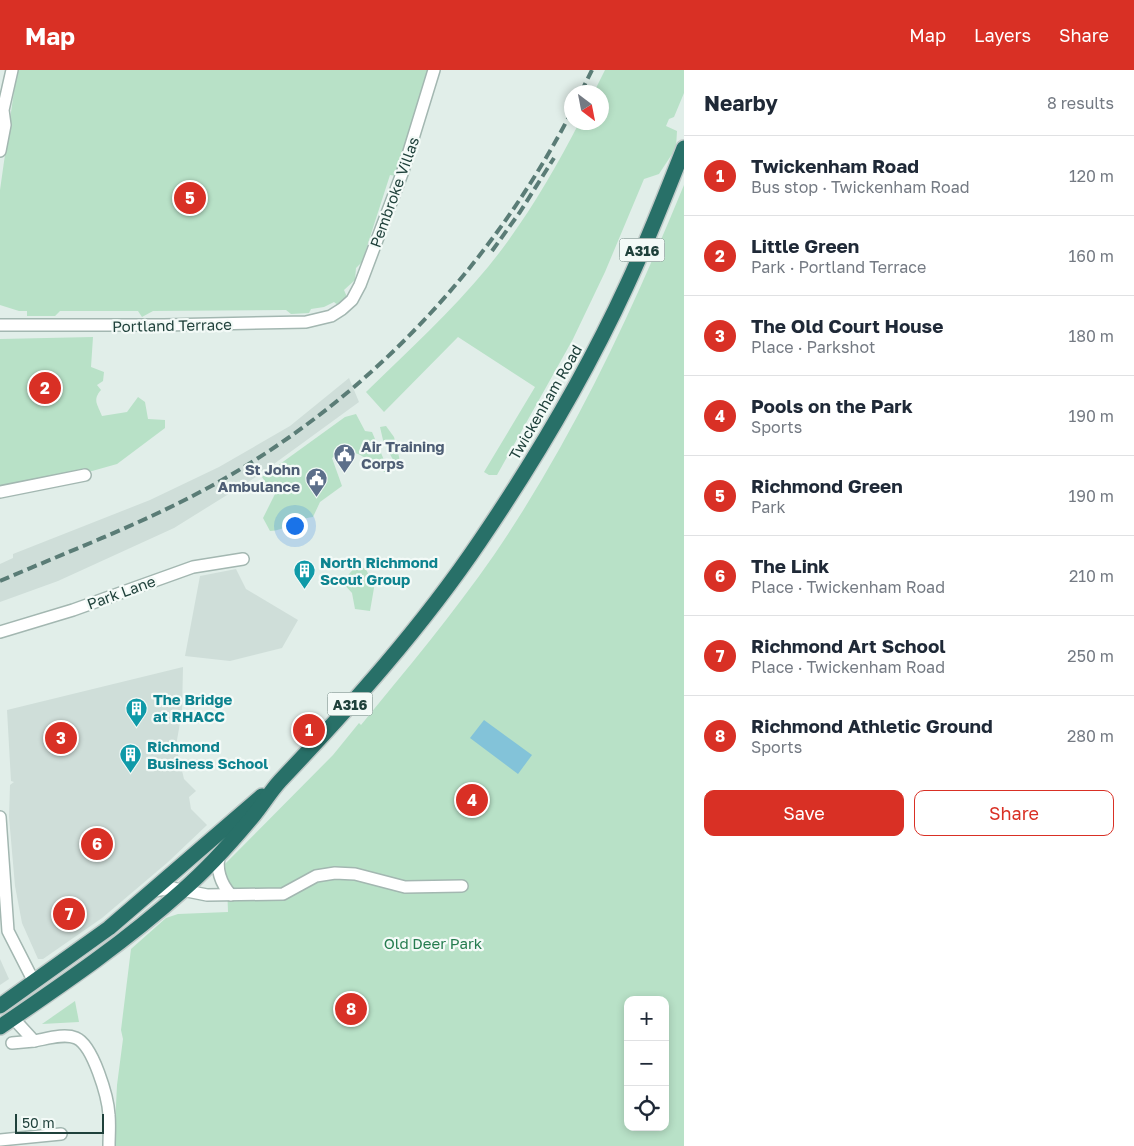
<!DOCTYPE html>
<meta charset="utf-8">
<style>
body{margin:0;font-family:"Golos Text",sans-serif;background:#f6f6f7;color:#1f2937}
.controls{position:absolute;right:15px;bottom:15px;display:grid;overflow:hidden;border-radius:10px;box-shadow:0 2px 8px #0003}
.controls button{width:45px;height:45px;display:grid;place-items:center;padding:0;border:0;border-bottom:1px solid #e0e1e3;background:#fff;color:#1f2937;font:25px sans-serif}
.compass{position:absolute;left:564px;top:15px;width:45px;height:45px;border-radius:50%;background:#fff;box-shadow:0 2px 8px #0003;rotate:148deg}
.scale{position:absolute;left:15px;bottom:12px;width:89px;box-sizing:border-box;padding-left:5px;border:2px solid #1f413b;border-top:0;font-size:14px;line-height:18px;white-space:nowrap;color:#1f413b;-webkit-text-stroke:4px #f3faf7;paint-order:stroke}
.you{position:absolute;left:294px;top:455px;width:18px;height:18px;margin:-12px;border:4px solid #fff;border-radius:50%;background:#1a73e8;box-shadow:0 0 0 8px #1a73e833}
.badge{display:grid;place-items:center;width:32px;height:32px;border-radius:50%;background:#d93025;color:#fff;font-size:16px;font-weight:700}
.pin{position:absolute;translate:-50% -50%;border:2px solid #fff;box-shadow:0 1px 5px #0006}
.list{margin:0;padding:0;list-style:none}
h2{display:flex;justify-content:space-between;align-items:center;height:65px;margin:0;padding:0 20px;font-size:21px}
h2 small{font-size:16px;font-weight:400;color:#747a83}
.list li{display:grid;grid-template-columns:32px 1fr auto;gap:15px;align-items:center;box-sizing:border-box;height:80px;padding:0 20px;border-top:1px solid #e0e1e3}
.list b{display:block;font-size:19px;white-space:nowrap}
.list p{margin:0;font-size:16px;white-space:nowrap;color:#747a83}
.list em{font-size:16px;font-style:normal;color:#747a83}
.actions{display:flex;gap:10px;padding:15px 20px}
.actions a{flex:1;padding:11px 0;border:1px solid #d93025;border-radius:10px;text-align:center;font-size:18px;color:#d93025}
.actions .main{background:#d93025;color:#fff}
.icon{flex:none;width:28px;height:28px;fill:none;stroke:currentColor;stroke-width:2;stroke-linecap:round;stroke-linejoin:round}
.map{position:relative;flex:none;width:684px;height:1076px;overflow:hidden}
header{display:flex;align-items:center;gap:30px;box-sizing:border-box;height:70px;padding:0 25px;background:#d93025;color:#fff}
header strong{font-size:24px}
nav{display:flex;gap:28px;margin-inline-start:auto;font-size:18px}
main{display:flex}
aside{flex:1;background:#fff}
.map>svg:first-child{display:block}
.built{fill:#cfded9}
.green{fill:#b8e1c7;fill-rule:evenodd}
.water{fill:#83c3d9}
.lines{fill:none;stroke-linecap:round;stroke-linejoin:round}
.street-casing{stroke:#a3b7b1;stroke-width:14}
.highway-casing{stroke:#c0cac8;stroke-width:18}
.street{stroke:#fff;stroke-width:11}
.highway{stroke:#287068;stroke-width:15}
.rail{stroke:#5a7c76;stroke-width:4;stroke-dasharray:10 5;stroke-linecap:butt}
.labels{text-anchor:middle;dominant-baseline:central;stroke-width:4.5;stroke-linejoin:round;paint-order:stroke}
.shield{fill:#f3faf7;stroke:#5f7873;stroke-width:1}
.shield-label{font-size:14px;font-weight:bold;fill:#1f413b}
.street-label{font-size:15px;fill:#1f413b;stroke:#f3faf7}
.service-label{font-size:15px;font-weight:bold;fill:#4e5e75;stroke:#f3faf7;text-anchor:start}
.culture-label{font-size:15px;font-weight:bold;fill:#0d838f;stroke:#f3faf7;text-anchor:start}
.park-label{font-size:15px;fill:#257c4f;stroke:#f3faf7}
</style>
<header>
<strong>Map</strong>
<nav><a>Map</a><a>Layers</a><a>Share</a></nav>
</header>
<main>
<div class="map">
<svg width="684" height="1076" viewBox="0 0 684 1076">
<rect width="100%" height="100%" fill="#e1eee9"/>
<g class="built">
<path d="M 349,308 L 359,332 L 256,407 L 174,458 L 58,511 L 0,532 L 0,494 L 13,488 L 13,484 L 150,430 L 219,397 L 290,356 Z"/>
<path d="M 236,499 L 246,519 L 298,550 L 282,578 L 230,591 L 185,586 L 200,506 Z"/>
<path d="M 183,597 L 182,641 L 176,676 L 184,709 L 196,721 L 189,727 L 191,739 L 207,755 L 168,792 L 102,848 L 43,889 L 38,889 L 22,853 L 15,816 L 9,747 L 10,715 L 14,712 L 11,711 L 7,640 Z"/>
<path d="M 0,889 L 9,909 L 0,915 Z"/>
</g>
<g class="green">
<path d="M 17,0 L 437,0 L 396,106 L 390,105 L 362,192 L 356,198 L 355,210 L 344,220 L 347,227 L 339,236 L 334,232 L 324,237 L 311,239 L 309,243 L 291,244 L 286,240 L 153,241 L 142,247 L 138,241 L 60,241 L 55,246 L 27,246 L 27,241 L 19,241 L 0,235 L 0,120 Z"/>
<path d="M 605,0 L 684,0 L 684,23 L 674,47 L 669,49 L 666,56 L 677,61 L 676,78 L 659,104 L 644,109 L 605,202 L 573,269 L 497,405 L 489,405 L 484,402 L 535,317 L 458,267 L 384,342 L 366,322 C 408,281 451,242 488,197 C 523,154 554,102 579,53 L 602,52 L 602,22 L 594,22 Z"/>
<path d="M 684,115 L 684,1076 L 114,1076 L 117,1015 L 123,969 L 121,960 L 131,879 L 166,848 L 178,844 L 228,842 L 227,813 L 221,798 L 333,685 L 359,653 L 361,655 C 407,599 453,544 494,485 C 573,369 631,244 684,115 ZM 628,930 L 665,930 L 665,1057 L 628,1057 Z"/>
<path d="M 93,267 L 91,297 L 104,302 L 103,311 L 97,315 L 101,320 C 92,330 98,335 102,346 L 127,342 L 138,327 L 145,332 L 148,349 L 165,350 L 165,358 L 117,394 L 85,403 L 85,400 L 77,401 L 0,416 L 0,269 Z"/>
<path d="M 356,344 L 365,361 L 372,362 L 390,404 C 366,396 361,371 332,388 L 342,416 L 320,432 L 313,447 C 294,449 288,460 270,461 L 263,448 L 277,420 L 271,420 L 262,407 L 345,347 Z"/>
<path d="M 386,356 L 394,367 L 400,391 L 394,392 L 383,370 L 380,357 Z"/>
<path d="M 357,495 L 366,499 L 374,518 L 370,541 L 355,539 L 352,523 L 342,512 Z"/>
<path d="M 75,931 L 79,952 L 42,954 Z"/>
</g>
<path class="water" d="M 484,650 L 532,685 L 518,704 L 470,668 Z"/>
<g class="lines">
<defs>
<g id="street">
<path d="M 0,81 L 5,55 L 3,40 L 12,0"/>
<path d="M 0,255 L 164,255 L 306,252 L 331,246 L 342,239 L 352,230 L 360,215 L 403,101 L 434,0"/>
<path d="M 0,422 L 85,405"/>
<path d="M 0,562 L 73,540 L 193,497 L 243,489"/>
<path d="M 0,747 L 8,861 L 34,912"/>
<path d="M 220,784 C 215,798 221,814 231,825"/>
<path d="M 154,821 L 172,818 L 207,825 L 283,824 L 316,806 L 335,803 L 355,804 L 405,817 L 462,816"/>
<path d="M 13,948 L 34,971 C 46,969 64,963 76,968 C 93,975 108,1027 109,1045 C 110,1055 109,1066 109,1076"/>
<path d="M 12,973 L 34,971"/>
<path d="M 0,1070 L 61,1064"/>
</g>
<g id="highway">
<path d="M 0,936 L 109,858 L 262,726"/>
<path d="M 0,957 C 63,914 125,872 182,821 C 206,800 228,776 249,751 C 260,739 269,723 280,711 C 351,636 422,557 480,471 C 535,390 586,304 627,215 C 648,170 666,124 684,78"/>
</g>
</defs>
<use href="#street" class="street-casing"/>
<use href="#highway" class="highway-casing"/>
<use href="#street" class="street"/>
<use href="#highway" class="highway"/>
<g class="rail">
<path d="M 581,22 L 592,0"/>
<path d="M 492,181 L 520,142 L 554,88"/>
<path d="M 0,511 C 74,479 152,450 222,410 C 372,324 492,195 572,41"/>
</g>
</g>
<defs>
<symbol id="civic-pin" viewBox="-11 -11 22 30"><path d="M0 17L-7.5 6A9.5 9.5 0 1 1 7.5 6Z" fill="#5c6f8a" stroke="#f3faf7"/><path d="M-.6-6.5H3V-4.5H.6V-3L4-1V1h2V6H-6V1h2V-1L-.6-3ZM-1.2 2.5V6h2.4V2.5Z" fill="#fff"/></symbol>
<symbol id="building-pin" viewBox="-11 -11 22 30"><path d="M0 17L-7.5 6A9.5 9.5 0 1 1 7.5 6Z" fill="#0f9aa8" stroke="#f3faf7"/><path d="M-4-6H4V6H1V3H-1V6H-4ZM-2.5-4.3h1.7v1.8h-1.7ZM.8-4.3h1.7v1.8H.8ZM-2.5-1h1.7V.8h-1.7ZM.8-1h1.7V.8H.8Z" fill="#fff"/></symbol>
</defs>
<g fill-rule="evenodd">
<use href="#civic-pin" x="332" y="372" width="25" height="34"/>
<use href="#civic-pin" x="304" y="396" width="25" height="34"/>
<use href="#building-pin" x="292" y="488" width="25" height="34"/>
<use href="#building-pin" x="124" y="626" width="25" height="34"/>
<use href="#building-pin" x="118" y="672" width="25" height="34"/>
</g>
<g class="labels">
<g class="shield">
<rect x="619.5" y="168.5" width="45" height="23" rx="4"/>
<rect x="327.5" y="622.5" width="45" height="23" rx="4"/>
</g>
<g class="shield-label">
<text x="642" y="180">A316</text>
<text x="350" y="634">A316</text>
</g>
<g class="street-label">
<text transform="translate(394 122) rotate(-70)">Pembroke Villas</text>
<text transform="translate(172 255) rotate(-1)">Portland Terrace</text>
<text transform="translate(545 332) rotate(-60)">Twickenham Road</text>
<text transform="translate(121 522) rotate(-20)">Park Lane</text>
</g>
<g class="service-label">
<text x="361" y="376">Air Training<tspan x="361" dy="17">Corps</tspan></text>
<text x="300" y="399" text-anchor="end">St John<tspan x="300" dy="17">Ambulance</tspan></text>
</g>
<g class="culture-label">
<text x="320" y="492">North Richmond<tspan x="320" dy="17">Scout Group</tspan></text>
<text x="153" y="629">The Bridge<tspan x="153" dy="17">at RHACC</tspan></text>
<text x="147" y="676">Richmond<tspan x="147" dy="17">Business School</tspan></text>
</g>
<g class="park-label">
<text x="433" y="873">Old Deer Park</text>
</g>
</g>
</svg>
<div class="controls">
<button>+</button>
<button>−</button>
<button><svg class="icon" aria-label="locate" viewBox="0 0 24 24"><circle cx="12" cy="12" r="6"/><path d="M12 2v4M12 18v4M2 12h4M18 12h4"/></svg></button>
</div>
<svg class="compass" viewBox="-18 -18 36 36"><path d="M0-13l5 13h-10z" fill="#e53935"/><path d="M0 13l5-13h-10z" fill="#747a83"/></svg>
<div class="scale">50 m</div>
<div class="you"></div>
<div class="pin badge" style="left:309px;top:660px">1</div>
<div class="pin badge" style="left:45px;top:318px">2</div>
<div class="pin badge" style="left:61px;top:668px">3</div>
<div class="pin badge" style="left:472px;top:730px">4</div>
<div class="pin badge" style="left:190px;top:128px">5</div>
<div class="pin badge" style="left:97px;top:774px">6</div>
<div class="pin badge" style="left:69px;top:844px">7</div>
<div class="pin badge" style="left:351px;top:939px">8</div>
</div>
<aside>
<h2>Nearby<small>8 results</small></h2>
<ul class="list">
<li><span class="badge">1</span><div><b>Twickenham Road</b><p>Bus stop · Twickenham Road</p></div><em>120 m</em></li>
<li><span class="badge">2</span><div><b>Little Green</b><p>Park · Portland Terrace</p></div><em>160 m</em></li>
<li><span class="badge">3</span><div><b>The Old Court House</b><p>Place · Parkshot</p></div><em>180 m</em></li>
<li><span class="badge">4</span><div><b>Pools on the Park</b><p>Sports</p></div><em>190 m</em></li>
<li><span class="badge">5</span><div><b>Richmond Green</b><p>Park</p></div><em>190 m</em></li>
<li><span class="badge">6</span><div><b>The Link</b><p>Place · Twickenham Road</p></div><em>210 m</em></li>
<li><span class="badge">7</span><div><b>Richmond Art School</b><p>Place · Twickenham Road</p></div><em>250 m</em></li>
<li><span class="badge">8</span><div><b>Richmond Athletic Ground</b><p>Sports</p></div><em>280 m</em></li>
</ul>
<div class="actions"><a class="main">Save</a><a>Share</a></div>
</aside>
</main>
